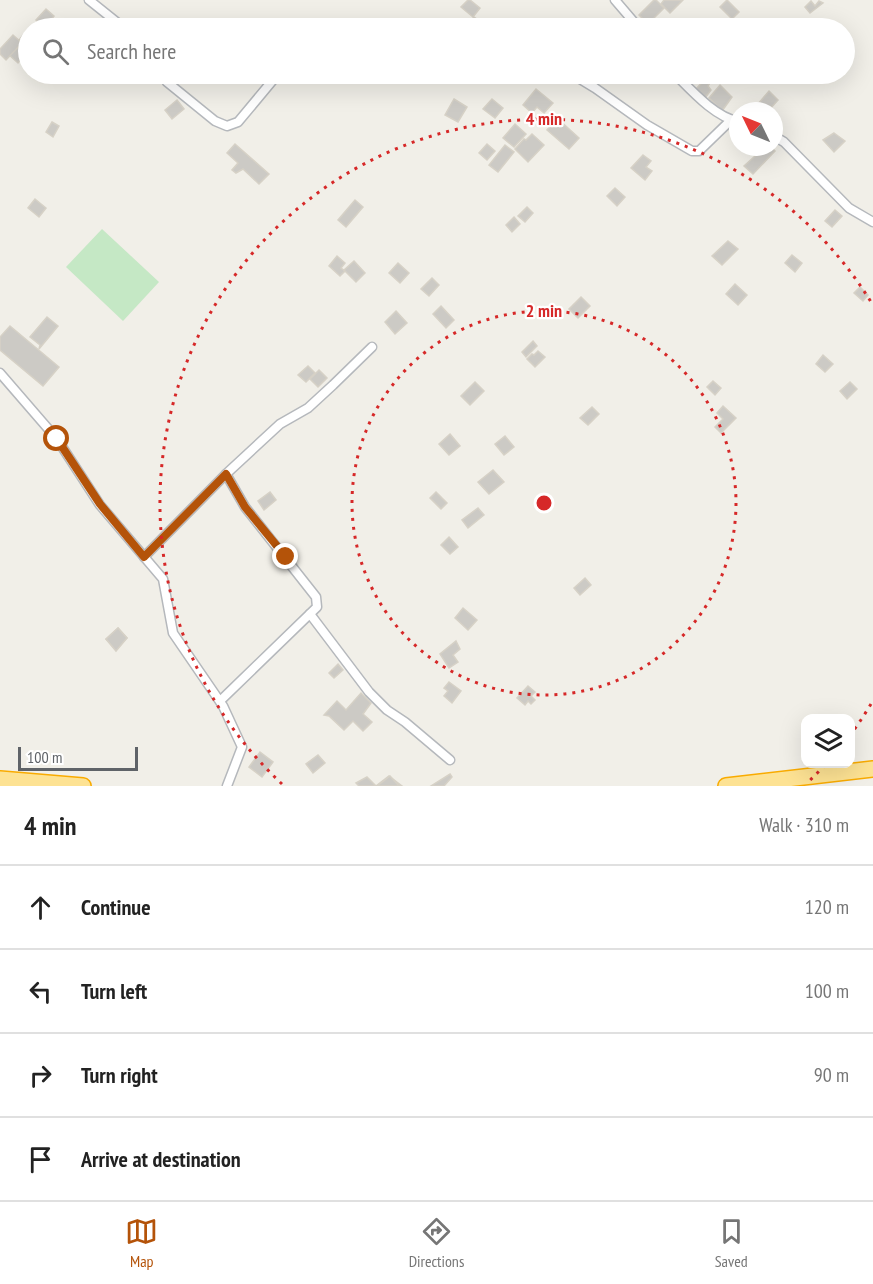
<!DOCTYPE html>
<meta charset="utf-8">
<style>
body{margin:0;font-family:"PT Sans Narrow",sans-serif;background:#f6f6f6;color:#222}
.controls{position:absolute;right:18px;bottom:18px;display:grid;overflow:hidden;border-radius:12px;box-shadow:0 6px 24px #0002}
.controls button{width:54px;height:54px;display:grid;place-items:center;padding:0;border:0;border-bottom:2px solid #e0e0e0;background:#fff;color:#222;font:30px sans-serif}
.compass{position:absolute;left:729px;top:102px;width:54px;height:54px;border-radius:50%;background:#fff;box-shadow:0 6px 24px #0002;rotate:313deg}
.scale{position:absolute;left:18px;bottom:15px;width:120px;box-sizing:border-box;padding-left:6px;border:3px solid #5f6368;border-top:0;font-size:16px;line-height:21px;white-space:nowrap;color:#5f6368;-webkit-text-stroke:4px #fff;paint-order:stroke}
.stop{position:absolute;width:18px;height:18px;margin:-14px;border:4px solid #b45309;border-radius:50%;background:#fff}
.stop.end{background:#b45309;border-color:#fff;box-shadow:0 2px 6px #0008}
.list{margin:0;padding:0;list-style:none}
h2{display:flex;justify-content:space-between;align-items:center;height:78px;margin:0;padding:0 24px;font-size:26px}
h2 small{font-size:20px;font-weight:400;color:#767676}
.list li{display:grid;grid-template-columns:39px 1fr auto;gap:18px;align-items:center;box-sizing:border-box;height:84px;padding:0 24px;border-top:2px solid #e0e0e0}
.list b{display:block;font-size:22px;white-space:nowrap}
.list em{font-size:20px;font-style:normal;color:#767676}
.icon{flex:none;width:33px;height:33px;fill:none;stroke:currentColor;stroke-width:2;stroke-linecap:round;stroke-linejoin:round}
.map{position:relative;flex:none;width:873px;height:786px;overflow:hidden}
.search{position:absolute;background:#fff;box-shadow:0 6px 24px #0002;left:18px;right:18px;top:18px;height:66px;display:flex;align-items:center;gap:15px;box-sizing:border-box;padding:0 21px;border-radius:33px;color:#767676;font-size:22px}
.sheet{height:414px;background:#fff}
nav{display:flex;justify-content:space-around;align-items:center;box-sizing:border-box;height:84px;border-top:2px solid #e0e0e0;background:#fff;font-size:16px;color:#767676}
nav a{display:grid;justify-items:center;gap:3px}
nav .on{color:#b45309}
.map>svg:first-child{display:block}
.green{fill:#c5e8c5}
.building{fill:#cccac5;stroke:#d6d1c6;stroke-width:1.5}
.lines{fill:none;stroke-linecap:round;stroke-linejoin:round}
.street-casing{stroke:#b5b8bc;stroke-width:11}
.highway-casing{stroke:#f9ab00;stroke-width:18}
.street{stroke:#fff;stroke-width:8}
.highway{stroke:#fde293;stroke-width:15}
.route{stroke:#b45309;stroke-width:8}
.ring{fill:none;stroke:#d62828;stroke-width:3;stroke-dasharray:3 6}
.centre{fill:#d62828;stroke:#fff;stroke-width:3}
.ring-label{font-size:18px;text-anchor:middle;font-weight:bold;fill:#d62828;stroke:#fff;stroke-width:4.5;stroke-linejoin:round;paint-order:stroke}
</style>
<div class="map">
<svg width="873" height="786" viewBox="0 0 873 786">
<rect width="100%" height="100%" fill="#f1efe8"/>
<path class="green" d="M 102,229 L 159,282 L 123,321 L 66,267 Z"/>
<g class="building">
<path d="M 468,0 L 470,0 L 480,8 L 473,17 L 461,7 Z"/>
<path d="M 654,0 L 656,0 L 664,8 L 648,24 L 639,15 Z"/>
<path d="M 664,0 L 683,0 L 670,13 L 661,4 Z"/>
<path d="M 727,0 L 739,12 L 732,19 L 720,7 Z"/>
<path d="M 811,1 L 815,6 L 819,1 L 823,3 L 810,13 L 805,7 Z"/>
<path d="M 46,9 L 54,16 L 44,28 L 36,20 Z"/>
<path d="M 474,17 L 481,22 L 476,28 L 465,28 Z"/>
<path d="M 28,29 L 28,50 L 18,63 L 8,54 Z"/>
<path d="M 13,35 L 22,43 L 6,60 L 0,54 L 0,49 Z"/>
<path d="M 708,76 L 711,81 L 708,86 L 711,90 L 705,98 L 696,89 Z"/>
<path d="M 720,85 L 732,97 L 722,111 L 709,98 Z"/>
<path d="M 536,89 L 553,103 L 544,113 L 537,107 L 532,113 L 523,105 Z"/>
<path d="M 769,91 L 778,100 L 768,111 L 752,111 Z"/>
<path d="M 454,99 L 467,107 L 458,122 L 445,115 Z"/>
<path d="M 492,99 L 503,108 L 495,118 L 483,109 Z"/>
<path d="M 177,100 L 184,109 L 172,119 L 165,110 Z"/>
<path d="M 557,118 L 579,138 L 569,149 L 547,130 Z"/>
<path d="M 52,122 L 59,126 L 53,137 L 46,132 Z"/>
<path d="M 515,124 L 526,134 L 514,147 L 503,138 Z"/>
<path d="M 834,133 L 845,141 L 834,152 L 823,140 Z"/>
<path d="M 532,134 L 544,145 L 528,162 L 515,149 L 524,139 L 526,140 Z"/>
<path d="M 235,144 L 269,174 L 259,184 L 243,169 L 236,173 L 232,170 L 238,163 L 227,153 Z"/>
<path d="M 487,144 L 495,151 L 487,160 L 479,153 Z"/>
<path d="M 505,145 L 514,152 L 498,172 L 489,165 Z"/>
<path d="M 765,147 L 771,147 L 775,151 L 753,174 L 744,166 Z"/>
<path d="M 643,155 L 651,161 L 646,167 L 652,171 L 645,180 L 631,168 Z"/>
<path d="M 615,188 L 625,197 L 617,206 L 607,196 Z"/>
<path d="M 35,199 L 46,208 L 39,217 L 28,208 Z"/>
<path d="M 355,200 L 363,207 L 346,227 L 338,220 Z"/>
<path d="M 527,207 L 533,213 L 525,222 L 518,216 Z"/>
<path d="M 835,210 L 842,216 L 832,227 L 825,221 Z"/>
<path d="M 514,217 L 520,224 L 512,232 L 506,225 Z"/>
<path d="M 728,241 L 738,249 L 722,265 L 712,256 Z"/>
<path d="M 792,255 L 802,263 L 795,272 L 785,263 Z"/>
<path d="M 337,256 L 345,263 L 341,268 L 345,271 L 340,276 L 329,266 Z"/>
<path d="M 354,261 L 365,273 L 356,282 L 344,270 Z"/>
<path d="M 398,263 L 409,273 L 400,283 L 389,273 Z"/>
<path d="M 432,278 L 439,285 L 429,296 L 421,289 Z"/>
<path d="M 735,284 L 747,295 L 738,305 L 726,294 Z"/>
<path d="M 860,287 L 868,295 L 863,301 L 854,293 Z"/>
<path d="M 581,297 L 590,306 L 578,318 L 569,309 Z"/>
<path d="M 441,306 L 454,320 L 446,328 L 433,314 Z"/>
<path d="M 396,311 L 407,323 L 395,334 L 385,322 Z"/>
<path d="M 47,317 L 58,326 L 39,349 L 40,345 L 30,337 Z"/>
<path d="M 10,326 L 59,367 L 43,386 L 0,350 L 0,337 Z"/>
<path d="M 533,341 L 537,346 L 526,357 L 522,352 Z"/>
<path d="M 538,351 L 545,357 L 535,367 L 527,359 L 532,354 L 534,355 Z"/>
<path d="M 823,355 L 833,364 L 825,372 L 816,364 Z"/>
<path d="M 308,366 L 315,373 L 306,382 L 298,375 Z"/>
<path d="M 319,370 L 327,378 L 318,387 L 310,379 Z"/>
<path d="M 713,381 L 721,388 L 715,395 L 707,387 Z"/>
<path d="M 475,382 L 484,391 L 470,405 L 461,396 Z"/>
<path d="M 850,382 L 857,389 L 847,399 L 840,391 Z"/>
<path d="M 723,406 L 736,418 L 721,433 L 715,427 L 723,419 L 717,413 Z"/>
<path d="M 592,407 L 599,414 L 588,425 L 580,418 Z"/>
<path d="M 450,434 L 460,446 L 449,455 L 439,444 Z"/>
<path d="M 505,436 L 514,447 L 504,455 L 495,444 Z"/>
<path d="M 493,470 L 504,482 L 489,494 L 478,482 Z"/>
<path d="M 270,492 L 276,500 L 264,510 L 258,501 Z"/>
<path d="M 436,492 L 447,503 L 441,509 L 430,498 Z"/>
<path d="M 478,508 L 484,515 L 468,528 L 462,520 Z"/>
<path d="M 449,537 L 458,547 L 450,554 L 441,545 Z"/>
<path d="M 585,578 L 591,585 L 580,595 L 574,588 Z"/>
<path d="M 463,608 L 477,620 L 468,630 L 455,618 Z"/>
<path d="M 118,628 L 127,638 L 115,649 L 106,639 Z"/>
<path d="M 118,628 L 127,638 L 116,651 L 106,639 Z"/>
<path d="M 456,641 L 460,649 L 453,655 L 458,662 L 449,668 L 440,654 Z"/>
<path d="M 338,664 L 343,670 L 334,678 L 329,673 Z"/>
<path d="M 449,682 L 461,691 L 452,703 L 444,696 L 448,691 L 444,688 Z"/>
<path d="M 528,686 L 535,692 L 531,696 L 535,700 L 531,704 L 528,701 L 525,705 L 517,698 Z"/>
<path d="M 361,693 L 371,703 L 363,714 L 372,722 L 363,731 L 353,721 L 344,730 L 329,716 L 324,715 L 337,701 L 346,710 Z"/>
<path d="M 260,752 L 273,762 L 262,777 L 249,767 Z"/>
<path d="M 318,755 L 325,763 L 313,773 L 306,764 Z"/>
<path d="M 450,774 L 452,777 L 444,786 L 431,786 Z"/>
<path d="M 389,776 L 402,786 L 376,786 Z"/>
<path d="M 390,776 L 399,786 L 377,786 Z"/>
<path d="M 367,777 L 376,786 L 359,786 L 356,783 Z"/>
</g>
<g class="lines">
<defs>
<g id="street">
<path d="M 89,0 L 124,28"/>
<path d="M 615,0 L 639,28"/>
<path d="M 164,74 L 167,82 L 215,121 L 227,126 L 238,122 L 278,74"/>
<path d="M 572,74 L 595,88 L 647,125 L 692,151 L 699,151 L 731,120"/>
<path d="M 675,74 C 691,90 716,118 738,121"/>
<path d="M 774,136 L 784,142 L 849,208 L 873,222"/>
<path d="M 0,373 L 57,439 L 100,505 L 163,579 L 173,633 L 223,706 L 242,747 L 227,786"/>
<path d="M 144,557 L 226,474 L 280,424 L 308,408 L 333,385 L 372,347"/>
<path d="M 310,614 L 369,692 L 387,710 L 405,722 L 450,760"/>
<path d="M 220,701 L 317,607 L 316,597 L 245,507 L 226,474"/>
</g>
<g id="highway">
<path d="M 0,779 L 83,786"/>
<path d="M 726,786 L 873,769"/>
</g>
</defs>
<use href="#street" class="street-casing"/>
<use href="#highway" class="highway-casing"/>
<use href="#street" class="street"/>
<use href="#highway" class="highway"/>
</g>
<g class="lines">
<path class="route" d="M 57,439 L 100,504 L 144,557 L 226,474 L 245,507 L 286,557"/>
</g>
<g class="ring">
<circle cx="544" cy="503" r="192"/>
<path d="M871 704A384 384 0 0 1 851 734M825 765A384 384 0 0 1 806 784M282 784A384 384 0 1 1 871 302"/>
</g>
<circle cx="544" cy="503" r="9" class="centre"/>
<g class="ring-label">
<text x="544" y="125">4 min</text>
<text x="544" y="317">2 min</text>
</g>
</svg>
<div class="controls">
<button><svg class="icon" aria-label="layers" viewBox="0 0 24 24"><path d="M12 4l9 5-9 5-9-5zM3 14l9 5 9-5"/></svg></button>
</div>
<svg class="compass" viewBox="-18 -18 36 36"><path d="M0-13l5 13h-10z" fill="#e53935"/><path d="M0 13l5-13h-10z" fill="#767676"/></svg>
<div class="scale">100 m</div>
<div class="stop" style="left:57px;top:439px"></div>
<div class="stop end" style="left:286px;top:557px"></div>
<div class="search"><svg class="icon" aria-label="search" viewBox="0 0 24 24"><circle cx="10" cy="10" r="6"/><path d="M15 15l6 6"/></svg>Search here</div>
</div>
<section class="sheet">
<h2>4 min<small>Walk · 310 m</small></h2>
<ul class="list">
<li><svg class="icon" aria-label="ahead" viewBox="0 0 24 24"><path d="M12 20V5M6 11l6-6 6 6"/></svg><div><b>Continue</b></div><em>120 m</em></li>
<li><svg class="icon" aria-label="left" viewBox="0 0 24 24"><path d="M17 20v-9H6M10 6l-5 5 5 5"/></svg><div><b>Turn left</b></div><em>100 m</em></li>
<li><svg class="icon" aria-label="right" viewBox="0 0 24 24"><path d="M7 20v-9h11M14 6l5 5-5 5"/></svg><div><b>Turn right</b></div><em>90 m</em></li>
<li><svg class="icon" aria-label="arrive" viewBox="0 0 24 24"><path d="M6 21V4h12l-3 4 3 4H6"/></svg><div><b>Arrive at destination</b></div></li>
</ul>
</section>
<nav>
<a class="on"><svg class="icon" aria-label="map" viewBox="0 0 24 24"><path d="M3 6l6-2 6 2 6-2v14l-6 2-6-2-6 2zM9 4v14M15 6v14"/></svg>Map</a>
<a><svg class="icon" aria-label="directions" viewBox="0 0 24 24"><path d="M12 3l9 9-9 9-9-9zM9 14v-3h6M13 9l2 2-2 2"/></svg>Directions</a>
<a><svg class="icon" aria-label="saved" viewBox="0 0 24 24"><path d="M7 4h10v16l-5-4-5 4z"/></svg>Saved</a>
</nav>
